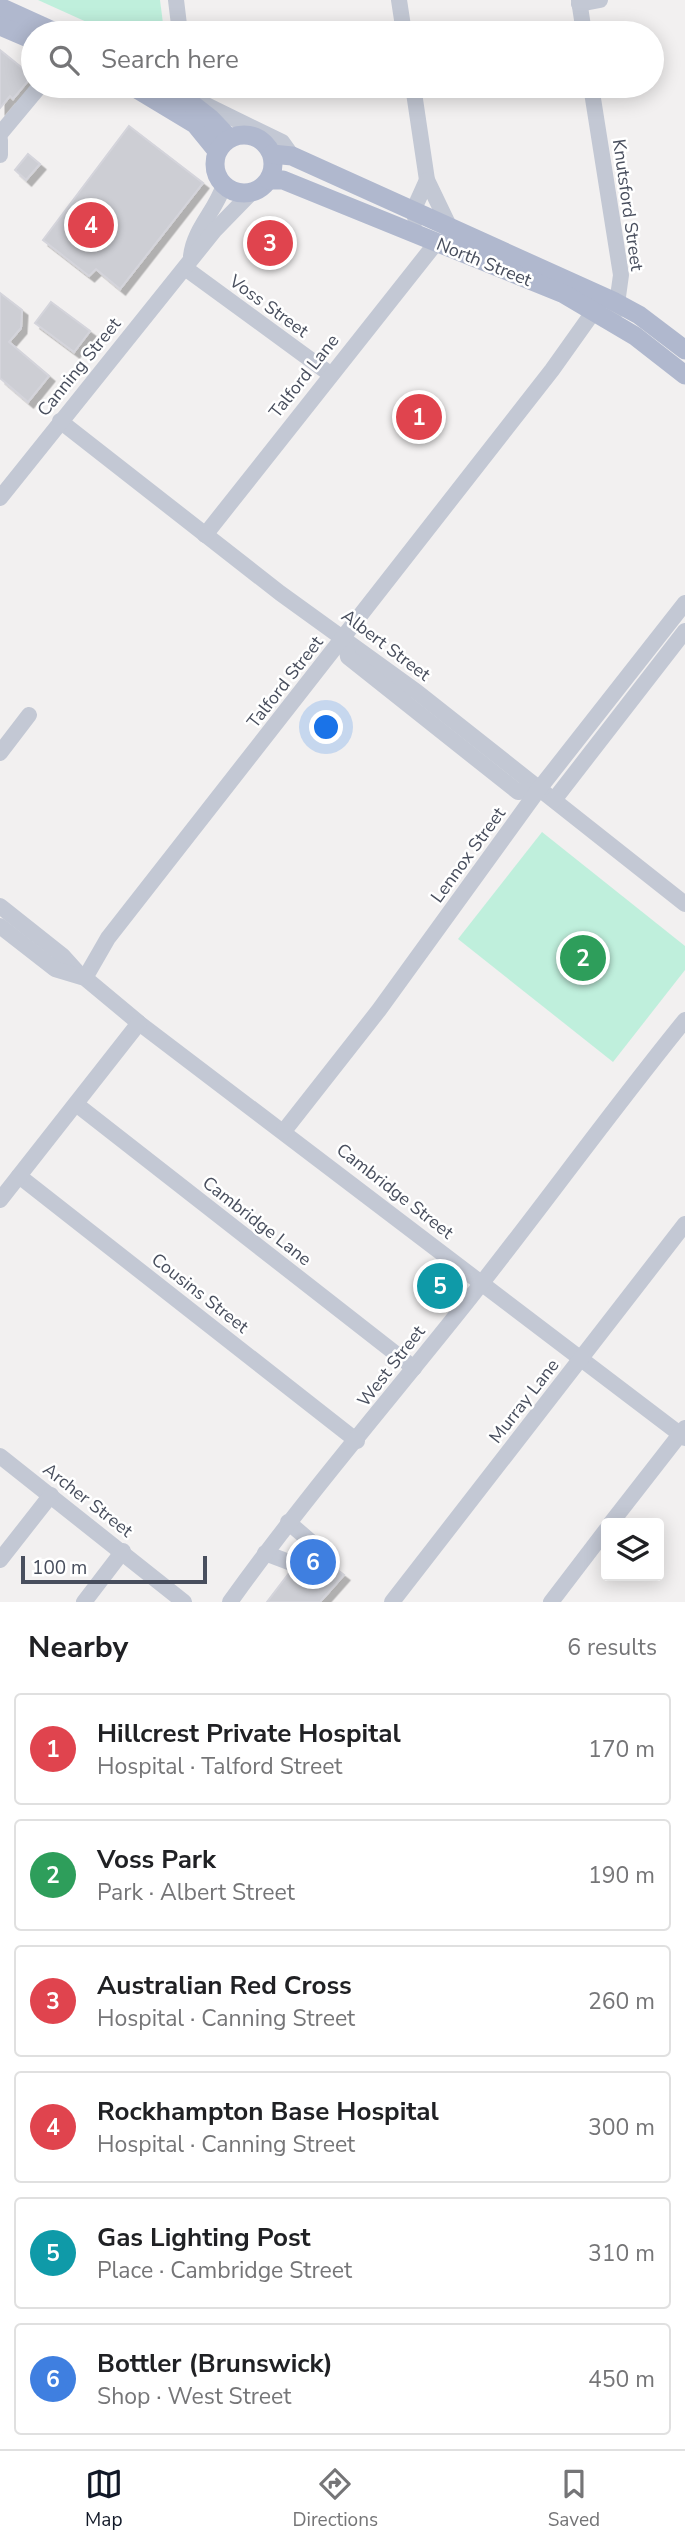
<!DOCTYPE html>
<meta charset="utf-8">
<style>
body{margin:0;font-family:"Nunito Sans",sans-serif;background:#f2f2f2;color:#202124}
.controls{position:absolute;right:21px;bottom:21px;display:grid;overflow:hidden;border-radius:7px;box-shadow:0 4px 18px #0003}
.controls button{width:63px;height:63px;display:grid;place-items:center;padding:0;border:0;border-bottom:2px solid #e0e0e0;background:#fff;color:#202124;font:35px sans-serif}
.scale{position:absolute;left:21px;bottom:18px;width:186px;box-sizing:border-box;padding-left:7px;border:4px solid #484e5d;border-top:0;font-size:19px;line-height:24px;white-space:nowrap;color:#484e5d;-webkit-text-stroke:5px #fff;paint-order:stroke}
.you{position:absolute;left:327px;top:728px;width:24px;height:24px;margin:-18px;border:5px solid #fff;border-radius:50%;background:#1a73e8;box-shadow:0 0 0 10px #1a73e833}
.badge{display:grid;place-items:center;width:46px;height:46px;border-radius:50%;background:#111827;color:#fff;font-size:23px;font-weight:700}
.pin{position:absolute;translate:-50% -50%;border:4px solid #fff;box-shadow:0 2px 7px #0006}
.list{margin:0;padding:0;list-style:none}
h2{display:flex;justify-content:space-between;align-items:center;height:91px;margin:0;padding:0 28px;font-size:30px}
h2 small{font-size:23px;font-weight:400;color:#757577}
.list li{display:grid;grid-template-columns:46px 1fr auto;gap:21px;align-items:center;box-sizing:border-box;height:112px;margin:0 14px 14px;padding:0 14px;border:2px solid #e0e0e0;border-radius:7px}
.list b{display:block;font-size:26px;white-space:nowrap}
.list p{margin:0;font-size:23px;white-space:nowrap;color:#757577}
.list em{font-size:23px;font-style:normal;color:#757577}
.icon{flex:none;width:38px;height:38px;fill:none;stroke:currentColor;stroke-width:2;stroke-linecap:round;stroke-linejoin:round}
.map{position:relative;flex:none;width:685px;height:1602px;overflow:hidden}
.search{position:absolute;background:#fff;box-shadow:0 4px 18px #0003;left:21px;right:21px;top:21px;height:77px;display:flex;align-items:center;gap:18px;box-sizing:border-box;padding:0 24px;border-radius:38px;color:#757577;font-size:26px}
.sheet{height:847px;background:#fff}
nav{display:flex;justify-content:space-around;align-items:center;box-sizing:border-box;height:98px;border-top:2px solid #e0e0e0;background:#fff;font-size:19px;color:#757577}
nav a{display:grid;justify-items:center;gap:4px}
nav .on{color:#111827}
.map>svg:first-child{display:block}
.green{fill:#bfefdc}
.building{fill:#cdced4;stroke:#d4d4db;stroke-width:2;filter:url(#shadow)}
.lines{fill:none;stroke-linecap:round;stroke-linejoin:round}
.minor{stroke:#c3c8d4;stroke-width:16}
.major{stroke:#b0b8ce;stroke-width:19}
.labels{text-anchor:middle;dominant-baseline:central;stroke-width:5;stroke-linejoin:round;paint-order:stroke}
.street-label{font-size:18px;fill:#484e5d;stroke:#fff}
</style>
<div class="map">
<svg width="685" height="1602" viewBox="0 0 685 1602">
<defs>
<filter id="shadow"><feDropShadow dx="5.5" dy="5.5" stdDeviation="0" flood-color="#0004"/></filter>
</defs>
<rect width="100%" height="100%" fill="#f2f0f0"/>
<g class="green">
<path d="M 38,0 L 160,0 L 164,31 L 111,33 Z"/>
<path d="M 542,832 L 685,946 L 685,970 L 613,1062 L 458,939 Z"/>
</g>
<g class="building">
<path d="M 0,50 L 32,76 L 13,99 L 10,96 L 0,108 Z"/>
<path d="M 129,126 L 203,183 L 120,289 L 96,269 L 89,276 L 43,240 Z"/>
<path d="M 28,154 L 40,164 L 26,180 L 15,170 Z"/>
<path d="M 0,293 L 22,310 L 21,328 L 9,342 L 49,376 L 28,402 L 0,378 Z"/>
<path d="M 51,302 L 90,331 L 74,352 L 35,323 Z"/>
<path d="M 322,1558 L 344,1575 L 320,1602 L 267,1602 L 289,1573 L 306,1577 Z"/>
</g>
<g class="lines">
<g class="minor">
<path d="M 176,0 L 180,33"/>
<path d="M 399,0 L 404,33"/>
<path d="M 579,0 L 584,33"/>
<path d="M 579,4 L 600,0"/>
<path d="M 413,86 L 427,180 L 450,228"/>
<path d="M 591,86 L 621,275 L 616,311"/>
<path d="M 202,103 L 282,142 L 292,156"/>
<path d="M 0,134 L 40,86"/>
<path d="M 0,140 L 0,155"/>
<path d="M 416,220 L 413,211 L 427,180"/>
<path d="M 191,256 C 194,229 215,212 224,185"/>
<path d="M 185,268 L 330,374"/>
<path d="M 60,421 L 280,593 L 417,692 L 685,904"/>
<path d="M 0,498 L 214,231 L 251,193"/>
<path d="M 205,535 L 436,243"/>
<path d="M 345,638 L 348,657 L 518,792 L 539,789"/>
<path d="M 0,753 L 29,715"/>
<path d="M 554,800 L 685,631"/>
<path d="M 0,906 L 63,956 L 81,976"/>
<path d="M 0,926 L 55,969 L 85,978 L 139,1023 L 685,1438"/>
<path d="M 85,978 L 108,938 L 552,370 L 594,311"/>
<path d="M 76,1104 L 414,1368"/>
<path d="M 284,1131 L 379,1010 L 539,789 L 685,603"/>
<path d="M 19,1176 L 357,1441"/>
<path d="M 0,1200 L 139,1023"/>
<path d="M 0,1456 L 184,1602"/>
<path d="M 611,1523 L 685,1428"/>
<path d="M 265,1553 L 302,1567 L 314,1552 L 310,1541 L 288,1522"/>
<path d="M 0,1560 L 51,1495"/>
<path d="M 84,1602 L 123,1551"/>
<path d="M 230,1602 C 305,1497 390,1399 470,1298 C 543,1206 611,1111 685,1020"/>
<path d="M 392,1602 L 685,1224"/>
<path d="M 551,1602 L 606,1530"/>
</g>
<g class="major">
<path d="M 0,7 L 57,33"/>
<path d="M 0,26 L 33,40"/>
<path d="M 132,86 L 195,124 L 217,151"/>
<path d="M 169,86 L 211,119 L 229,138"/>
<circle cx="244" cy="164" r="29"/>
<path d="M 272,154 L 292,156 L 615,302 L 639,315 L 685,350"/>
<path d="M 269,180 L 283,180 L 564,294 L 635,336 L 685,375"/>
</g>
</g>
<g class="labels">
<g class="street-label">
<text transform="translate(628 205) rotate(82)">Knutsford Street</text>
<text transform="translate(484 262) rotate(22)">North Street</text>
<text transform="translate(269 306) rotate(36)">Voss Street</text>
<text transform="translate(79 367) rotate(-51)">Canning Street</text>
<text transform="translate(304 376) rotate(-52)">Talford Lane</text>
<text transform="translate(386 645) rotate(37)">Albert Street</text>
<text transform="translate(285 682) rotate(-52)">Talford Street</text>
<text transform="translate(468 855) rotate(-54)">Lennox Street</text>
<text transform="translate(395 1191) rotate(38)">Cambridge Street</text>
<text transform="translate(257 1221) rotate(38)">Cambridge Lane</text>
<text transform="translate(200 1293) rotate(38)">Cousins Street</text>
<text transform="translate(391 1366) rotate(-52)">West Street</text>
<text transform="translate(524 1401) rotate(-52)">Murray Lane</text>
<text transform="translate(88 1500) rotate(38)">Archer Street</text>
</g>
</g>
</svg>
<div class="controls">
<button><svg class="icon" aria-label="layers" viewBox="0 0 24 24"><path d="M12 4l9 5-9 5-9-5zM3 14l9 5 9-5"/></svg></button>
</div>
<div class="scale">100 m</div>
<div class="you"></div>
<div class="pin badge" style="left:419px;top:417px;background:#e0444e">1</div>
<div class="pin badge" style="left:583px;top:958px;background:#2e9e5b">2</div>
<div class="pin badge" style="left:270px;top:243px;background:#e0444e">3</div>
<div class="pin badge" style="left:91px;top:225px;background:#e0444e">4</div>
<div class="pin badge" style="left:440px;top:1286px;background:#0f9aa8">5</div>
<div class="pin badge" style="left:313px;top:1562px;background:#3f7fe0">6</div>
<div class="search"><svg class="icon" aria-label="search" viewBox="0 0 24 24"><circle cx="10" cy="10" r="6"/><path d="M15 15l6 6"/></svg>Search here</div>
</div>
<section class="sheet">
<h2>Nearby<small>6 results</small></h2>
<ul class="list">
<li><span class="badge" style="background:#e0444e">1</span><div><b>Hillcrest Private Hospital</b><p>Hospital · Talford Street</p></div><em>170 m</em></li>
<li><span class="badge" style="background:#2e9e5b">2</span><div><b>Voss Park</b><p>Park · Albert Street</p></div><em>190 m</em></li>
<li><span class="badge" style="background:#e0444e">3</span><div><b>Australian Red Cross</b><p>Hospital · Canning Street</p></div><em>260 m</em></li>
<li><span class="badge" style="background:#e0444e">4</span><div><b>Rockhampton Base Hospital</b><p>Hospital · Canning Street</p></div><em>300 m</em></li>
<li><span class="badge" style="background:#0f9aa8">5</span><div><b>Gas Lighting Post</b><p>Place · Cambridge Street</p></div><em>310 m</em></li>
<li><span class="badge" style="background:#3f7fe0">6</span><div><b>Bottler (Brunswick)</b><p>Shop · West Street</p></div><em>450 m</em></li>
</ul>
</section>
<nav>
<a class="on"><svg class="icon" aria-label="map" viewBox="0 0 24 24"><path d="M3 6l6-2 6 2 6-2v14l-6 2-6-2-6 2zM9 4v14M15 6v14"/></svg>Map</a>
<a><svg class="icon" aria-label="directions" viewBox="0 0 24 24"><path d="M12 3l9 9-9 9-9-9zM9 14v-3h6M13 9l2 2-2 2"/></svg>Directions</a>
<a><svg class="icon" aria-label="saved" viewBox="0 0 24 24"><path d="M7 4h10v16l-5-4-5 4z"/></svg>Saved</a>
</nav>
